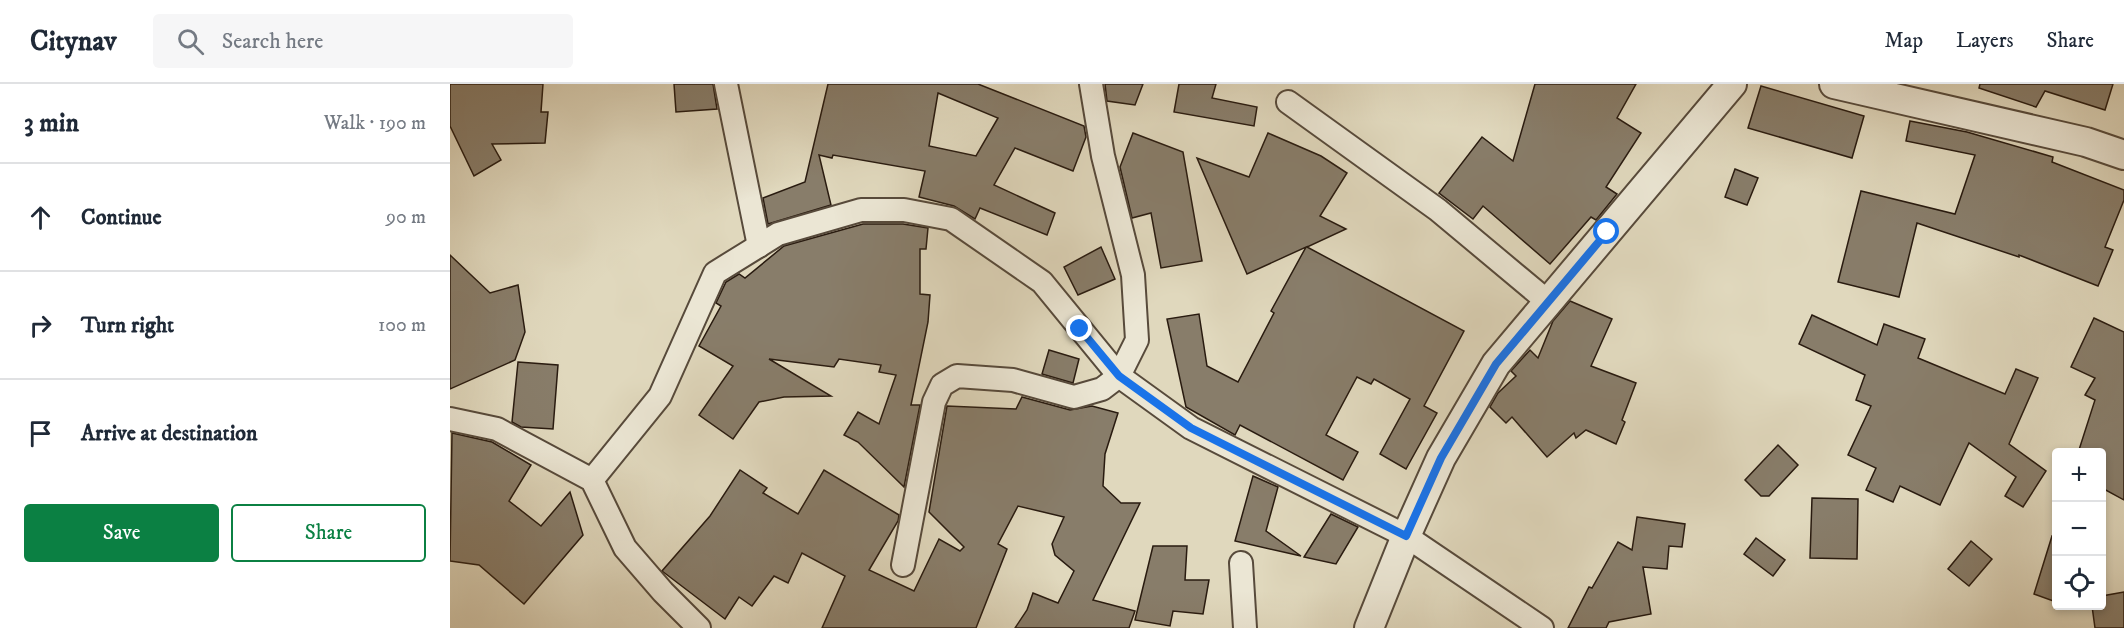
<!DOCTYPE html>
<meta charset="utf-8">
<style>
body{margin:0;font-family:"IM FELL DW Pica",serif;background:#f6f6f7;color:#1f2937}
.controls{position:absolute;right:18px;bottom:18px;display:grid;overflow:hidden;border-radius:6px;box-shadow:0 3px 9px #0003}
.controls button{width:54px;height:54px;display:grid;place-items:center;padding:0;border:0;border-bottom:2px solid #e0e1e3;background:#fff;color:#1f2937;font:30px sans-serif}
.stop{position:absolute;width:18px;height:18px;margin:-14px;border:4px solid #1a73e8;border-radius:50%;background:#fff}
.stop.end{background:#1a73e8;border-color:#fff;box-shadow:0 2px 6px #0008}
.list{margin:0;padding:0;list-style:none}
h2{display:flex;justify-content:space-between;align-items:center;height:78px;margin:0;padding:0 24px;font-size:26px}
h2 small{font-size:20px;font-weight:400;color:#747a83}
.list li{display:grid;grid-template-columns:39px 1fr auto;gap:18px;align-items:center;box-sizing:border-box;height:108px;padding:0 24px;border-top:2px solid #e0e1e3}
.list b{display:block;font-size:22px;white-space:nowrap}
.list em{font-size:20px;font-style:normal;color:#747a83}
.actions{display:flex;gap:12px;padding:18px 24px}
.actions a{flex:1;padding:14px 0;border:2px solid #0b8043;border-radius:6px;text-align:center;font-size:21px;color:#0b8043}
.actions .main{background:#0b8043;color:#fff}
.icon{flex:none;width:33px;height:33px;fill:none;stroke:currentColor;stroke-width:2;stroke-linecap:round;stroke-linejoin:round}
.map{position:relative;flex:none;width:1674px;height:544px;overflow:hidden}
header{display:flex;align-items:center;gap:36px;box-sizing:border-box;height:84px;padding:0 30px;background:#fff;border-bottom:2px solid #e0e1e3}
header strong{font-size:28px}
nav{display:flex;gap:33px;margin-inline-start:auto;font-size:21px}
.search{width:420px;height:54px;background:#f6f6f7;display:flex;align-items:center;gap:15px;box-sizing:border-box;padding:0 21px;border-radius:6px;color:#747a83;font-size:22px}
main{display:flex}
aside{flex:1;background:#fff}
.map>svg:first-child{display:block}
.building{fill:#887d6a;stroke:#291b10;stroke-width:1.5;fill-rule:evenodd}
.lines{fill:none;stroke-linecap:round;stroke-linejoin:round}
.minor-casing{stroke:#574a3b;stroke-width:26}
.tertiary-casing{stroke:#574a3b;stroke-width:32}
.minor{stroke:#ebe6d4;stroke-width:22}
.tertiary{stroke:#ebe6d4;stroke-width:28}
.route{stroke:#1a73e8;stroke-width:8}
</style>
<header>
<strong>Citynav</strong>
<div class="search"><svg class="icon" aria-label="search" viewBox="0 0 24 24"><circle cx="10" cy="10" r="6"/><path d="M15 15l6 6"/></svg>Search here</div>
<nav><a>Map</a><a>Layers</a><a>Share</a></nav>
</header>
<main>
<aside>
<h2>3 min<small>Walk · 190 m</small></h2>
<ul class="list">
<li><svg class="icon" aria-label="ahead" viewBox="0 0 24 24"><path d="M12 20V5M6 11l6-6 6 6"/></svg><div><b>Continue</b></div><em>90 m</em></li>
<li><svg class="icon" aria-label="right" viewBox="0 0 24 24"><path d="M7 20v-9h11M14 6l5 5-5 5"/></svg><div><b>Turn right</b></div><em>100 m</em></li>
<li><svg class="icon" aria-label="arrive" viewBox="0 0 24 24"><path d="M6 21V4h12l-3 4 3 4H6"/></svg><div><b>Arrive at destination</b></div></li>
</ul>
<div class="actions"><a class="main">Save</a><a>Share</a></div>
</aside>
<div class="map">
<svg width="1674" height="544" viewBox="0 0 1674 544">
<rect width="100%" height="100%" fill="#e0d8bd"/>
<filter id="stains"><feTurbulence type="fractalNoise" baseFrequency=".00333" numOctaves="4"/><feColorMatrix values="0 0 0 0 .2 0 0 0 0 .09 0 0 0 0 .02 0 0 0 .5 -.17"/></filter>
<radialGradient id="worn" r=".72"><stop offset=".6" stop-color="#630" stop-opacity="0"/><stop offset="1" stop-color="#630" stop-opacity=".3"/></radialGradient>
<g class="building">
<path d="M 0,0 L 93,0 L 91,28 L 98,28 L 95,59 L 42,60 L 51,76 L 24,92 L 0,42 Z"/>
<path d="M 224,0 L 263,0 L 267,25 L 226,28 Z"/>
<path d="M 378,0 L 528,0 L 634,42 L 636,53 L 623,87 L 565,64 L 544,101 L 605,129 L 597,151 L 530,124 L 525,135 L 504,122 L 469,113 L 475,87 L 383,71 L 382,74 L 369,71 L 381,121 L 318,140 L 313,114 L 355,98 ZM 488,9 L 548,34 L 526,72 L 479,62 Z"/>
<path d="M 655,0 L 693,0 L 685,21 L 657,17 Z"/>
<path d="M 729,0 L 766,0 L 762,14 L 807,23 L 804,42 L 724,28 Z"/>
<path d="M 1085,0 L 1186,0 L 1167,34 L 1191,49 L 1156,103 L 1167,110 L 1146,136 L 1141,133 L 1100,180 L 1033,122 L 1023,135 L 989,109 L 1032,53 L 1063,77 Z"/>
<path d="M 1530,0 L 1663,0 L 1655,26 L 1595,7 L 1586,23 L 1529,4 Z"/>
<path d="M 1311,2 L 1414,32 L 1402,74 L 1298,44 Z"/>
<path d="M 1460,37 L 1517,48 L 1603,73 L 1602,78 L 1674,106 L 1674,116 L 1655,163 L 1663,166 L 1648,202 L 1569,171 L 1569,173 L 1467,139 L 1449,213 L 1388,198 L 1411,107 L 1505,130 L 1525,71 L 1456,57 Z"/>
<path d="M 683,49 L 733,68 L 752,177 L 711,184 L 701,129 L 682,134 L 670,83 Z"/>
<path d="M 818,49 L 871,72 L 897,89 L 870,132 L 896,145 L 857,163 L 1014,247 L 974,322 L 987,329 L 956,385 L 930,370 L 960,315 L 924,295 L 921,300 L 907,293 L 876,351 L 908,368 L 893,396 L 790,341 L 785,351 L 736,323 L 717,235 L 749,230 L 757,282 L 788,298 L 824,229 L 821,227 L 856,163 L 797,190 L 747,74 L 799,93 Z"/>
<path d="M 1285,85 L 1308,94 L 1297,121 L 1275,113 Z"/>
<path d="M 413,140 L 453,140 L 478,144 L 476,165 L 470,165 L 470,210 L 480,211 L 478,238 L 461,321 L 470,321 L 454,403 L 408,358 L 394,351 L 408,328 L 429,340 L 446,291 L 429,288 L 431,281 L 389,275 L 384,283 L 319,275 L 381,312 L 334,313 L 309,318 L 283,355 L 249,331 L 283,282 L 249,262 L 271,222 L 266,219 L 276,198 L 289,190 L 295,194 L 334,162 Z"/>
<path d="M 651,163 L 665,195 L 628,211 L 614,183 Z"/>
<path d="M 0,171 L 40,209 L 68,201 L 75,248 L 65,276 L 0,305 Z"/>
<path d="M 1120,217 L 1162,235 L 1141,282 L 1186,299 L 1172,336 L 1175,338 L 1166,360 L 1136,346 L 1126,354 L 1124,349 L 1097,373 L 1062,333 L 1056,339 L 1040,323 L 1048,309 L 1066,292 L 1061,287 L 1080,266 L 1088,274 L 1103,237 Z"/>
<path d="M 1362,231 L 1427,261 L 1434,240 L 1475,255 L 1468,274 L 1555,310 L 1566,285 L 1588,294 L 1559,360 L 1596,387 L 1573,423 L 1555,412 L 1566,393 L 1519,359 L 1490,421 L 1450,402 L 1443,418 L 1416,406 L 1426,384 L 1398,371 L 1421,322 L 1406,316 L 1415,291 L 1349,260 Z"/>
<path d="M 1644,234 L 1674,248 L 1674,416 L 1652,404 L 1652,369 L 1628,369 L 1645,316 L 1635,311 L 1645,294 L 1621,283 Z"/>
<path d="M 599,266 L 629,275 L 623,299 L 592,290 Z"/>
<path d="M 68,278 L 108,281 L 103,345 L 71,343 L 62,338 Z"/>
<path d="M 572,313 L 620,326 L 642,322 L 668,329 L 655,370 L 653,402 L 671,419 L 690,419 L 643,516 L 685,527 L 679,544 L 565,544 L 577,526 L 583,509 L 608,519 L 624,487 L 605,471 L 602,460 L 614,433 L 568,422 L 548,460 L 557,465 L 526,544 L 372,544 L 395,492 L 352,469 L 338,499 L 324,492 L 302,522 L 289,513 L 275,535 L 212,487 L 260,432 L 290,386 L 317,404 L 313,409 L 348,430 L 374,386 L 449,431 L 448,437 L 419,486 L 464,507 L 489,455 L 510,467 L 514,463 L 479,428 L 497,322 L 566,325 Z"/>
<path d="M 2,349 L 42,358 L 81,381 L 59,417 L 91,442 L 120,408 L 133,451 L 74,520 L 29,481 L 0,477 Z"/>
<path d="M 1328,361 L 1348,381 L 1319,412 L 1311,412 L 1295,396 Z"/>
<path d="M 803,392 L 828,403 L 816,447 L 851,472 L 785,457 Z"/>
<path d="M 1362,414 L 1408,415 L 1407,475 L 1360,474 Z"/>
<path d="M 881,430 L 908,443 L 886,480 L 854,473 Z"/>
<path d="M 1187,433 L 1235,440 L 1232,463 L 1219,462 L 1217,485 L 1193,483 L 1201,530 L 1159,538 L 1156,544 L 1118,544 L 1139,503 L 1142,504 L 1168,458 L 1182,466 Z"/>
<path d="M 1602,452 L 1606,453 L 1606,518 L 1584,510 Z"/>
<path d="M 1306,454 L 1335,476 L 1323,492 L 1294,470 Z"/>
<path d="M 1521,457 L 1542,475 L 1519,502 L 1498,485 Z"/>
<path d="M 703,462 L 737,462 L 735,496 L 759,496 L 753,530 L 723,527 L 720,542 L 685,536 Z"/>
<path d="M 1674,508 L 1674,544 L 1645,544 L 1642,522 L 1652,522 L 1652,512 Z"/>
</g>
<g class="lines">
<defs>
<g id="minor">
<path d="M 276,0 L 309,162"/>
<path d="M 838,18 L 988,126 L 1097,217"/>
<path d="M 0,335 L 47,345 L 142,396 L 175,464 L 213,508 L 249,544"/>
<path d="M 142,396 L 210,312 L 265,189 L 328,150 L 411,126 L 454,126 L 501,135 L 592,198 L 669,292 L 741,344 L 956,452 L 1092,544"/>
<path d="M 791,479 L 795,544"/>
<path d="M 453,481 L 484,318 L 492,301 L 507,292 L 563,296 L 624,313 L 652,305 L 669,292 L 687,256 L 683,191 L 653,72 L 641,0"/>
</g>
<g id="tertiary">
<path d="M 1384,0 L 1636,58 L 1674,71"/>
<path d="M 919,544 L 956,452 L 991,374 L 1046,280 L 1282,0"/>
</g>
</defs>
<use href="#minor" class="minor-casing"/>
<use href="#tertiary" class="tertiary-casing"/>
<use href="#minor" class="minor"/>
<use href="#tertiary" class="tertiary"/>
</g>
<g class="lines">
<path class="route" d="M 630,245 L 669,292 L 741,344 L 956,452 L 991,374 L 1046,280 L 1157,148"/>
</g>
<rect width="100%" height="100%" filter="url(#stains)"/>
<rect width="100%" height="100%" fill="url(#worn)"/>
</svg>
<div class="controls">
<button>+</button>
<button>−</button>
<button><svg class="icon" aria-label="locate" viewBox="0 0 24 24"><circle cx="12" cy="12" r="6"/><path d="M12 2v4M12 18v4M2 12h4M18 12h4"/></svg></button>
</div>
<div class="stop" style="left:1157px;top:148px"></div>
<div class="stop end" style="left:630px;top:245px"></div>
</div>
</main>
